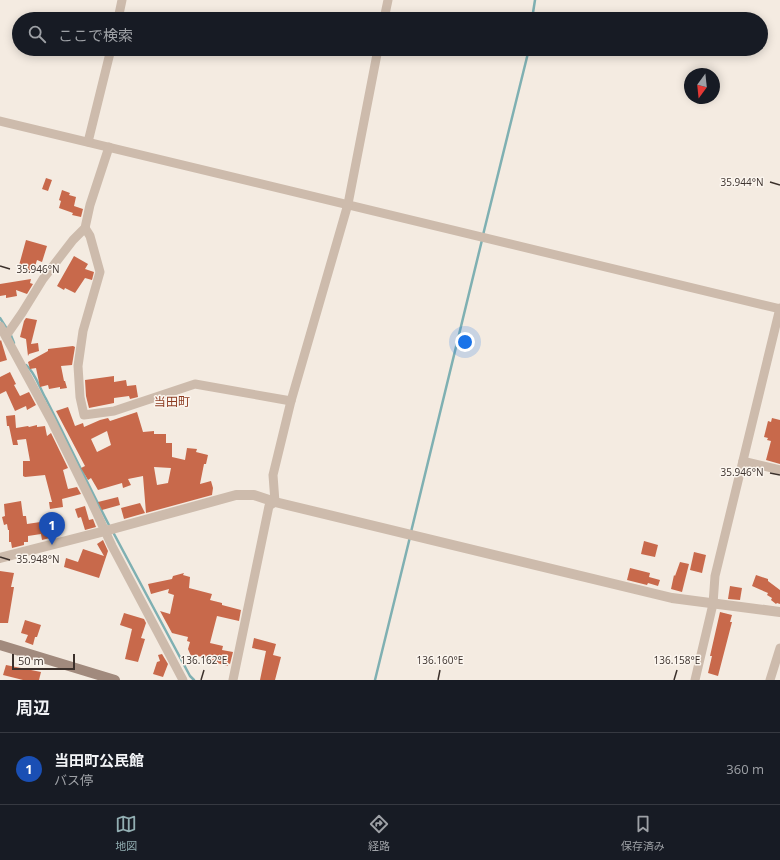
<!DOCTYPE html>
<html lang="ja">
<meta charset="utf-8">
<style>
body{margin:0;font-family:"Open Sans","Noto Sans JP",sans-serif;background:#242831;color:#f1f3f6}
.compass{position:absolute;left:684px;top:68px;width:36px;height:36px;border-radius:50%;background:#171b24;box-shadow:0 2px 10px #0003;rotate:195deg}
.scale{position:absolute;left:12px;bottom:10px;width:63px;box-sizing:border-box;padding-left:4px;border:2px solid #3b302b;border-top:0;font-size:11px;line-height:14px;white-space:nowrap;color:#3b302b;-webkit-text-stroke:3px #fbf5ee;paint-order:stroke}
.you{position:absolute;left:465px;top:342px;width:14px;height:14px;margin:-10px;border:3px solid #fff;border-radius:50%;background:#1a73e8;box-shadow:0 0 0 6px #1a73e833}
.badge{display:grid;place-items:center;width:26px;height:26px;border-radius:50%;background:#92aeb2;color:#fff;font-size:13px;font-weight:700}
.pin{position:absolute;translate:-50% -33px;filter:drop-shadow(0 1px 2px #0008)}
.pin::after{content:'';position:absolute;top:21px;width:14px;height:12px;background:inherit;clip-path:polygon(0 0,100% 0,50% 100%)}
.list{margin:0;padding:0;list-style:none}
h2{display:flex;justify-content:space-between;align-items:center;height:52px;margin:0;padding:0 16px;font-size:17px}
h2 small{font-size:13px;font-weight:400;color:#9ea1a6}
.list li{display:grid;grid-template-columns:26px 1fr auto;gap:12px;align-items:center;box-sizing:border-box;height:72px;padding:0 16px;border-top:1px solid #363941}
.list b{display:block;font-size:15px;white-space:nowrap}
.list p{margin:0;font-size:13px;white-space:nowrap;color:#9ea1a6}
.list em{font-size:13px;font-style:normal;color:#9ea1a6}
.icon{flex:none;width:22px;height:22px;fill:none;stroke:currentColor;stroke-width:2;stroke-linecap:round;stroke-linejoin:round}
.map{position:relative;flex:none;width:780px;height:680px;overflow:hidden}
.search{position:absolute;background:#171b24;box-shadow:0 2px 10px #0003;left:12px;right:12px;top:12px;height:44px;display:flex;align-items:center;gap:10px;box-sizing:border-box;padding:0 14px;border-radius:22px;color:#9ea1a6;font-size:15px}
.sheet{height:124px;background:#171b24}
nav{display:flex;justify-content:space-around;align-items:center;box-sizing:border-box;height:56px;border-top:1px solid #363941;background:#171b24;font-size:11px;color:#9ea1a6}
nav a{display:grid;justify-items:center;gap:2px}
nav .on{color:#92aeb2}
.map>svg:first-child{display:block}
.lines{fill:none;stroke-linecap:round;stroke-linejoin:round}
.stream{stroke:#7fb0b2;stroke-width:2.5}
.building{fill:#c8694b;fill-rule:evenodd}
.minor{stroke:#cdbbac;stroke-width:9}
.tertiary{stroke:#cdbbac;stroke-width:10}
.secondary{stroke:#a18a7d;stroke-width:10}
.ticks{fill:none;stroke:#3b302b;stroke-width:1.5}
.labels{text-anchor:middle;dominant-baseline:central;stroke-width:3;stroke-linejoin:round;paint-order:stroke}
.quarter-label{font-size:12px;fill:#8c3b22;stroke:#fbf5ee}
.ticks-label{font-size:10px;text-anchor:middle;fill:#3b302b;stroke:#fbf5ee;stroke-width:3;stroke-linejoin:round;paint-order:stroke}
</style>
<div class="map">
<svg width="780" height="680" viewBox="0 0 780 680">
<rect width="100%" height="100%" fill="#f4ebe1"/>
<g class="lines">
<g class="stream">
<path d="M 532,19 L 535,0"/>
<path d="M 483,235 L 529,49"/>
<path d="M 0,318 L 7,329"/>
<path d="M 10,333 L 14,343"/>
<path d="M 26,365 C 35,372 40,389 46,399 C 68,442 88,485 110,527"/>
<path d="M 113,532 L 190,676 L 194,680"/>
<path d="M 411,532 L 482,240"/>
<path d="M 375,680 L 410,537"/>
</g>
</g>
<g class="building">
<path d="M 46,178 L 52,180 L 48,191 L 42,189 Z"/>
<path d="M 62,190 L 70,193 L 69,195 L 76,197 L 74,206 L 83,209 L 81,217 L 72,215 L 73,213 L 59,208 L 61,201 L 59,200 Z"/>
<path d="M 26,240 L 47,246 L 42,262 L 37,260 L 33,273 L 18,269 Z"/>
<path d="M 74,256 L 88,264 L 85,269 L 94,272 L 92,280 L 85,278 L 75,293 L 65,288 L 64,290 L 57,286 Z"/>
<path d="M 31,279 L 30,283 L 33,284 L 27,294 L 16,290 L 17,296 L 6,298 L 6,295 L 0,296 L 0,284 Z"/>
<path d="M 26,318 L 37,320 L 31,344 L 38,343 L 39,351 L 29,354 L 28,356 L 26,339 L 20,337 L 24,321 Z"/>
<path d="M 1,340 L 7,360 L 0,362 L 0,341 Z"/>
<path d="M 73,346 L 75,347 L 72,365 L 61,366 L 64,381 L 65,381 L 67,388 L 60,389 L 60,387 L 49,389 L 48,385 L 40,387 L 36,368 L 30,369 L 28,362 L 48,351 L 48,349 Z"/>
<path d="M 10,372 L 16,384 L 14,385 L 20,396 L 29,392 L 36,405 L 27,410 L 26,406 L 15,411 L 6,391 L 0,394 L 0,377 Z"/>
<path d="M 114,376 L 114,382 L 126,380 L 127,386 L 136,385 L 138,397 L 130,399 L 129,396 L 114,398 L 114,403 L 89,408 L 86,396 L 85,380 Z"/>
<path d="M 68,407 L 75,426 L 83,423 L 84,427 L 100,420 L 108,418 L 110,421 L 137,412 L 143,432 L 154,431 L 154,434 L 166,434 L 166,443 L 172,443 L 172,457 L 185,460 L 187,448 L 197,449 L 196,452 L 208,455 L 206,464 L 204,464 L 200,484 L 211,481 L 213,488 L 212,495 L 146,513 L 143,476 L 128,479 L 131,485 L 123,488 L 122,483 L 98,490 L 91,478 L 88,480 L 81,468 L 85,466 L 56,411 ZM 107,431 L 111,445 L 97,452 L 91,439 ZM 154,467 L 171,468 L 168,483 L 157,485 Z"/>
<path d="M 15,415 L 16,428 L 28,426 L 29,427 L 37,425 L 37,427 L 45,426 L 47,436 L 51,433 L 68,468 L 63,470 L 68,489 L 77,487 L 81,494 L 62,499 L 63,507 L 50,509 L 49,502 L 52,502 L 45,475 L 25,477 L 23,476 L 23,461 L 30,461 L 26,439 L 17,440 L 18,445 L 13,445 L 9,426 L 7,426 L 6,416 Z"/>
<path d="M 772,418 L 780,420 L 780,464 L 766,460 L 771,441 L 767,440 L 768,438 L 764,437 L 768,421 L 771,422 Z"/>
<path d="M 118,497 L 120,505 L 102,510 L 98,502 Z"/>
<path d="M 21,501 L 23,516 L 26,516 L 27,524 L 47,521 L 50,538 L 42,540 L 41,534 L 28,536 L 28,542 L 24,542 L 24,545 L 12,548 L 11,542 L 9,542 L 9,530 L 8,530 L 7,524 L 4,525 L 2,517 L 5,516 L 4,504 Z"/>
<path d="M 140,503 L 145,513 L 124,519 L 121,508 Z"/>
<path d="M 85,506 L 89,520 L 93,519 L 96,527 L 85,530 L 81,517 L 78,518 L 75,509 Z"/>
<path d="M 103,540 L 108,551 L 99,578 L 64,567 L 66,558 L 78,562 L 83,549 L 104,556 L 97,544 Z"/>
<path d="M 644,541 L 658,545 L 655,557 L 641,554 Z"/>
<path d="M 694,552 L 706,555 L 702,573 L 690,570 Z"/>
<path d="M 680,562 L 689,564 L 682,592 L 671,589 L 674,575 L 675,576 Z"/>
<path d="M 630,568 L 650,573 L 649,577 L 660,580 L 658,586 L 648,583 L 647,585 L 627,580 Z"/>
<path d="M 0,571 L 14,573 L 11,587 L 14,587 L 8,623 L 0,623 Z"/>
<path d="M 184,573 L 183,575 L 190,577 L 189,588 L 212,594 L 210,600 L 222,603 L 222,605 L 241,610 L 239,621 L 217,616 L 210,643 L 223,646 L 222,650 L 233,652 L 230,664 L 228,663 L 228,666 L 206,660 L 206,658 L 193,655 L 191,656 L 188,649 L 190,642 L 187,641 L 188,637 L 172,633 L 160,611 L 170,614 L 174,595 L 168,593 L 169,589 L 151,594 L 148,584 L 172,579 L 173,576 Z"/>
<path d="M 756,575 L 768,579 L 768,581 L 780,590 L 780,604 L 777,603 L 776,604 L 771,600 L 772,598 L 767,595 L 768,593 L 752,586 Z"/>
<path d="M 730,586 L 742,588 L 740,600 L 728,599 Z"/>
<path d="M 720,612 L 732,615 L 730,622 L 732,622 L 718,676 L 708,673 L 712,656 L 710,656 Z"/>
<path d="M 124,613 L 144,619 L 146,623 L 141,638 L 145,639 L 138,662 L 125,659 L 132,629 L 120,625 Z"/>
<path d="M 25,620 L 41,625 L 37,637 L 35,637 L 33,645 L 25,642 L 28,635 L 21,633 Z"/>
<path d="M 254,638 L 276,644 L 273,655 L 281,657 L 275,680 L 260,680 L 266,651 L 252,648 Z"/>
<path d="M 162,654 L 168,664 L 163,677 L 153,674 L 157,662 L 160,661 L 158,655 Z"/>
<path d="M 6,665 L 41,672 L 39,680 L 23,680 L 3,675 Z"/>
</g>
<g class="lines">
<g class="minor">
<path d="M 118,19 L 122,0"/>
<path d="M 384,19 L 388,0"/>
<path d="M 0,121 L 780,309"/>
<path d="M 88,142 L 111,49"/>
<path d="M 85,228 L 90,236 L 100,272 L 83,331 L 78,366 L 80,397 L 84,415 L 114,411 L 195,384 L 291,401"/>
<path d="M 0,326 L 51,420 L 92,503 L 112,546 L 183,680"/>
<path d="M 6,336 L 22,313 L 43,279 L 73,240 L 85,228 L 90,205 L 109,147"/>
<path d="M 743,461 L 780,470"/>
<path d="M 233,680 L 269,506 L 275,502 L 273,475 L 291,401 L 348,204 L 378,49"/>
<path d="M 695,680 L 713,604 L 715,576 L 780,308"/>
<path d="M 770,680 L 780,648"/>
</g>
<path class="tertiary" d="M 0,558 L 105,531 L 236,495 L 254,495 L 275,502 L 672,598 L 780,612"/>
<path class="secondary" d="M 0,645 L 115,680"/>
</g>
<path class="ticks" d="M 770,182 L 780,185M 0,266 L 10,269M 770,473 L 780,475M 0,557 L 10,560M 201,680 L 204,670M 438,680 L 440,670M 674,680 L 677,670"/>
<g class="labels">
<g class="quarter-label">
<text x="172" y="401">当田町</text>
</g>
</g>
<g class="ticks-label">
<text x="742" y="186">35.944°N</text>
<text x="38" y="273">35.946°N</text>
<text x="742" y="476">35.946°N</text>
<text x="38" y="563">35.948°N</text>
<text x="204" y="664">136.162°E</text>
<text x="440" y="664">136.160°E</text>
<text x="677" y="664">136.158°E</text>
</g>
</svg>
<svg class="compass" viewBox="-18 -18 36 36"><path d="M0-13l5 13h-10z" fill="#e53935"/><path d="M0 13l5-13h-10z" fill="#9ea1a6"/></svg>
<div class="scale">50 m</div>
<div class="you"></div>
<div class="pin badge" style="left:52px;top:545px;background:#1a4fb4">1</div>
<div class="search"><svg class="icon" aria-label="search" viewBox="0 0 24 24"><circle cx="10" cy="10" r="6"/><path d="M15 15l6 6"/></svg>ここで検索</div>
</div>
<section class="sheet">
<h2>周辺<small></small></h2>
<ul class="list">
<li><span class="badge" style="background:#1a4fb4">1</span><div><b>当田町公民館</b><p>バス停</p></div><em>360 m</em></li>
</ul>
</section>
<nav>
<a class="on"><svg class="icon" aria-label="map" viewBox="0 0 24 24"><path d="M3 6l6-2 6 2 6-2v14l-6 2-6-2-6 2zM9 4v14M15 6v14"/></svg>地図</a>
<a><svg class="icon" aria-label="directions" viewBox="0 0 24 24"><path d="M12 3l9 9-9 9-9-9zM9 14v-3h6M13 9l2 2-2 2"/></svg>経路</a>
<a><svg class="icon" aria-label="saved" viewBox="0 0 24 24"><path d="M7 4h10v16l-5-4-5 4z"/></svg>保存済み</a>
</nav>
